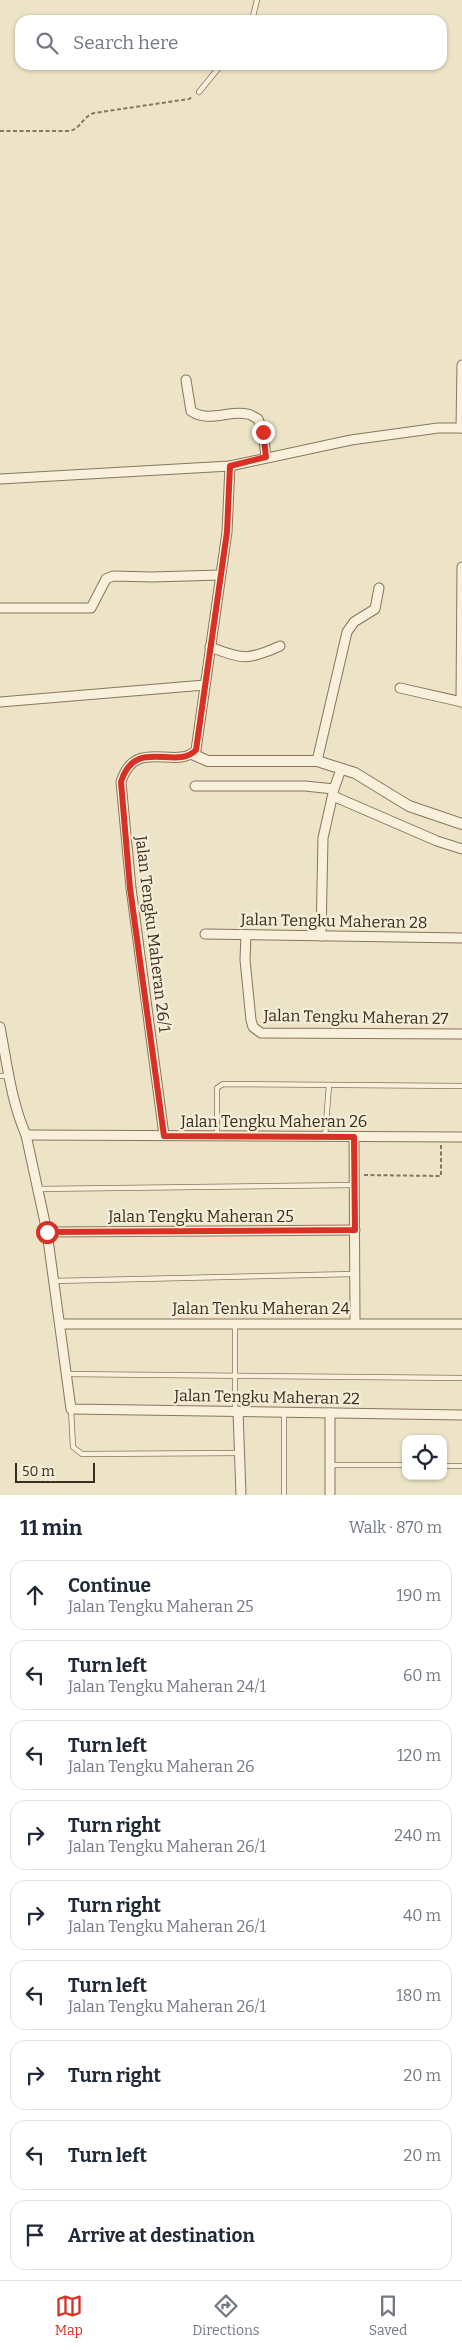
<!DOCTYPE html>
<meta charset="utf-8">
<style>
body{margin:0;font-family:Bitter,serif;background:#f2f2f3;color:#1f2937}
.controls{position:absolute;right:15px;bottom:15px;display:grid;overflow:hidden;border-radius:10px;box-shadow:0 1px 4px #0004}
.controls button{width:45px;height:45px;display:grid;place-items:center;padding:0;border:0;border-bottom:1px solid #e0e1e3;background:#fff;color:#1f2937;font:25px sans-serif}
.scale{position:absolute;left:15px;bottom:12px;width:80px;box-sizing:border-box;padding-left:5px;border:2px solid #3a2d20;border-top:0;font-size:14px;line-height:18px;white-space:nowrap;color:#3a2d20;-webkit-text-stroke:4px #f5edd7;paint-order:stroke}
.stop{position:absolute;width:15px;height:15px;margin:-11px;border:4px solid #d93025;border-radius:50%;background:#fff}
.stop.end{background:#d93025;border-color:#fff;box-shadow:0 1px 5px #0008}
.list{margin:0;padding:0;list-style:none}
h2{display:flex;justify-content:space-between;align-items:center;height:65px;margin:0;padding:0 20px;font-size:21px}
h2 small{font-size:16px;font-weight:400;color:#747a83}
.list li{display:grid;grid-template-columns:32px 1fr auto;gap:15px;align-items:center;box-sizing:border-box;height:70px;margin:0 10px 10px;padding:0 10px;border:1px solid #e0e1e3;border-radius:15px}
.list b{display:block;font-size:19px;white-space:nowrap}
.list p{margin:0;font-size:16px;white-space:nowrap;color:#747a83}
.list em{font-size:16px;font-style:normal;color:#747a83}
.icon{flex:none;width:28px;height:28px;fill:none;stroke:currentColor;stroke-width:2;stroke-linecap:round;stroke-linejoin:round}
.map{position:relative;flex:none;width:462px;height:1495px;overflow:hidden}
.search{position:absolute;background:#fff;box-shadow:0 1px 4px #0004;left:15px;right:15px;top:15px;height:55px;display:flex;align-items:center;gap:12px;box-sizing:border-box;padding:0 18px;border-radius:15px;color:#747a83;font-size:19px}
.sheet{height:785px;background:#fff}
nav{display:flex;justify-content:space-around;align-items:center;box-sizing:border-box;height:70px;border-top:1px solid #e0e1e3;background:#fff;font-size:14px;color:#747a83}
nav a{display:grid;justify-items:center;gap:2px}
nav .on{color:#d93025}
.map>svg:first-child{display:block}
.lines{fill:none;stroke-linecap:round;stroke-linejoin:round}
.service-casing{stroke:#89755d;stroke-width:6}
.minor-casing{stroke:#89755d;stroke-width:11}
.tertiary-casing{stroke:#89755d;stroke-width:12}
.path{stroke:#89755d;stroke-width:2;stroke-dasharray:4 2.5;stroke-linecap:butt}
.service{stroke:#f8f0db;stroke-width:4.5}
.minor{stroke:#f8f0db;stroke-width:9}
.tertiary{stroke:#f8f0db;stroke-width:10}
.route{stroke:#d93025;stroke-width:6}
.labels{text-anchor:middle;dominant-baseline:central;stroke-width:4.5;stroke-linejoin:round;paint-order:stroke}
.street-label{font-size:16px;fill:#3a2d20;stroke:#f5edd7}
</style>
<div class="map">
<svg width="462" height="1495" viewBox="0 0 462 1495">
<rect width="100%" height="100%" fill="#ede3c7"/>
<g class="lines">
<defs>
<g id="service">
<path d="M 252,20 L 257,0"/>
<path d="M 199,92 L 221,65"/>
<path d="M 0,1076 L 9,1076"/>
<path d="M 217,1136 L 217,1088 L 223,1084 L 462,1086"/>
<path d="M 325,1137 L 329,1085"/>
<path d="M 37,1189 L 354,1185"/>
<path d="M 54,1281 L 354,1274"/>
<path d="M 66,1374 L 462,1378"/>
<path d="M 71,1409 L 73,1447 L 82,1454 L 241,1453"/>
<path d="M 235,1411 L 235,1324"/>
<path d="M 284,1412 L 284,1495"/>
<path d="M 330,1465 L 406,1465"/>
<path d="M 443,1466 L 462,1466"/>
</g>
<g id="minor">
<path d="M 186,380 L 191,411 C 208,423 229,410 247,414 C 251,414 255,418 258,419 L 263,432 L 266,457"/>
<path d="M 461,428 L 462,365"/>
<path d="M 0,479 L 230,466 L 351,440 L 438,428 L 462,428"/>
<path d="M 0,608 L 91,608 L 106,579 L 113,576 L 152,577 L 220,575"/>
<path d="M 210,647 C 243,659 247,661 280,646"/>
<path d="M 400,688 L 462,702"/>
<path d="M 0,702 L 205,685"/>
<path d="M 461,702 L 462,567"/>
<path d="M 317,761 L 347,632 L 354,622 L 375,609 L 379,588"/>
<path d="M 195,786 L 305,786 L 334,789"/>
<path d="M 333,796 L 437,841 L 462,849"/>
<path d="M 205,934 L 462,938"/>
<path d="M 246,935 L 245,960 L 251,1020 L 253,1027 L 261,1033 L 462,1034"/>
<path d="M 321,936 L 323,838 L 334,789 L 341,769"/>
<path d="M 0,1027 C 7,1063 11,1101 26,1135 L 47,1232 L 71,1409 L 462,1415"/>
<path d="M 26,1135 L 462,1137"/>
<path d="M 164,1135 L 131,888 L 121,782 C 135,736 176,771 196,750 L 227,532 L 230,466"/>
<path d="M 354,1137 L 355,1323"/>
<path d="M 47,1232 L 355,1230"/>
<path d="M 60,1324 L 462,1324"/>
<path d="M 238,1411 L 241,1495"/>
<path d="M 330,1413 L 330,1495"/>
</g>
<path id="tertiary" d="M 192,754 L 208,761 L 317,761 L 355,773 L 409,806 L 462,824"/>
</defs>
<use href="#service" class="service-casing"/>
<use href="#minor" class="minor-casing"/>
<use href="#tertiary" class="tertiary-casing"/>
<g class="path">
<path d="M 0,131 L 69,131 C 81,129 82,117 94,113 L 189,99 L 193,96"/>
<path d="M 364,1175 L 441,1176 L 441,1145"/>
</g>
<use href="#service" class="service"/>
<use href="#minor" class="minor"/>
<use href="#tertiary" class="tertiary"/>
</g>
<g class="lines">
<path class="route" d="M 47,1232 L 355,1230 L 354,1137 L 164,1136 L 130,888 L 121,782 C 135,736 176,771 196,750 L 227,532 L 230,466 L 266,457 L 263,432"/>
</g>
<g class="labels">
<g class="street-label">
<text transform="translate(334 921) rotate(1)">Jalan Tengku Maheran 28</text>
<text transform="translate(153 934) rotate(83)">Jalan Tengku Maheran 26/1</text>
<text transform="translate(356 1017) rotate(1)">Jalan Tengku Maheran 27</text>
<text x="274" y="1121">Jalan Tengku Maheran 26</text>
<text x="201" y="1216">Jalan Tengku Maheran 25</text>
<text x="261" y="1308">Jalan Tenku Maheran 24</text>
<text transform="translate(267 1397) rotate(1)">Jalan Tengku Maheran 22</text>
</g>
</g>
</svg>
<div class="controls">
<button><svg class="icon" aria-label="locate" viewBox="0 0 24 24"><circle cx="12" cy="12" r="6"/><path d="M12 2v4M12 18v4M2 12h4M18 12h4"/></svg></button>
</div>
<div class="scale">50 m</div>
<div class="stop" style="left:47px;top:1232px"></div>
<div class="stop end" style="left:263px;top:432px"></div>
<div class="search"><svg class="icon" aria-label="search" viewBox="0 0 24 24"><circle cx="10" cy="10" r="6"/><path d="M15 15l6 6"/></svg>Search here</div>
</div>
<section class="sheet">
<h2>11 min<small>Walk · 870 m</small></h2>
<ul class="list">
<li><svg class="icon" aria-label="ahead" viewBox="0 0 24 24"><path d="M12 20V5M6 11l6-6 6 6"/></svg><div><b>Continue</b><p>Jalan Tengku Maheran 25</p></div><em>190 m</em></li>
<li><svg class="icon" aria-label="left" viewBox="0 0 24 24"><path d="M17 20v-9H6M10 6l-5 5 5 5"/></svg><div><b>Turn left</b><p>Jalan Tengku Maheran 24/1</p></div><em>60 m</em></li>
<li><svg class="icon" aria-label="left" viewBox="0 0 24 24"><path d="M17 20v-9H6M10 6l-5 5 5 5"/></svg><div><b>Turn left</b><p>Jalan Tengku Maheran 26</p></div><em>120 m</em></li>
<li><svg class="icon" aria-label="right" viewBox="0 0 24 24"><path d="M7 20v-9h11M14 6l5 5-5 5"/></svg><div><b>Turn right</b><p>Jalan Tengku Maheran 26/1</p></div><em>240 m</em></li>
<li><svg class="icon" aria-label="right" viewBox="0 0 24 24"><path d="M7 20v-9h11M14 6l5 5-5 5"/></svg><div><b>Turn right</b><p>Jalan Tengku Maheran 26/1</p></div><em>40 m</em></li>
<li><svg class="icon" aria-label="left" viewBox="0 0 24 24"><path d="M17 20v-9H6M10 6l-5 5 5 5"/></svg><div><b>Turn left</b><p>Jalan Tengku Maheran 26/1</p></div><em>180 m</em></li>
<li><svg class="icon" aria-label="right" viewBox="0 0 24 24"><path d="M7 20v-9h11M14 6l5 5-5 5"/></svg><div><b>Turn right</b></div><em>20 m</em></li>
<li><svg class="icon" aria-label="left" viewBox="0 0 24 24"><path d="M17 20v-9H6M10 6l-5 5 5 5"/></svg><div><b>Turn left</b></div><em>20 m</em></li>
<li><svg class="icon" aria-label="arrive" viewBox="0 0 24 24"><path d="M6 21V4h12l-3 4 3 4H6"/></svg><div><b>Arrive at destination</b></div></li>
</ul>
</section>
<nav>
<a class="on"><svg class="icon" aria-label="map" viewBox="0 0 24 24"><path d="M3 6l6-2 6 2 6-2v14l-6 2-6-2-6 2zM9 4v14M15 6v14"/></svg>Map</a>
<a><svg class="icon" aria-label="directions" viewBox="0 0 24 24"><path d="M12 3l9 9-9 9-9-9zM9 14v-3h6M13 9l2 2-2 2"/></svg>Directions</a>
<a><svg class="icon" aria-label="saved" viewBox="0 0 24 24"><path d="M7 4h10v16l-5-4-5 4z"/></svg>Saved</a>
</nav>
